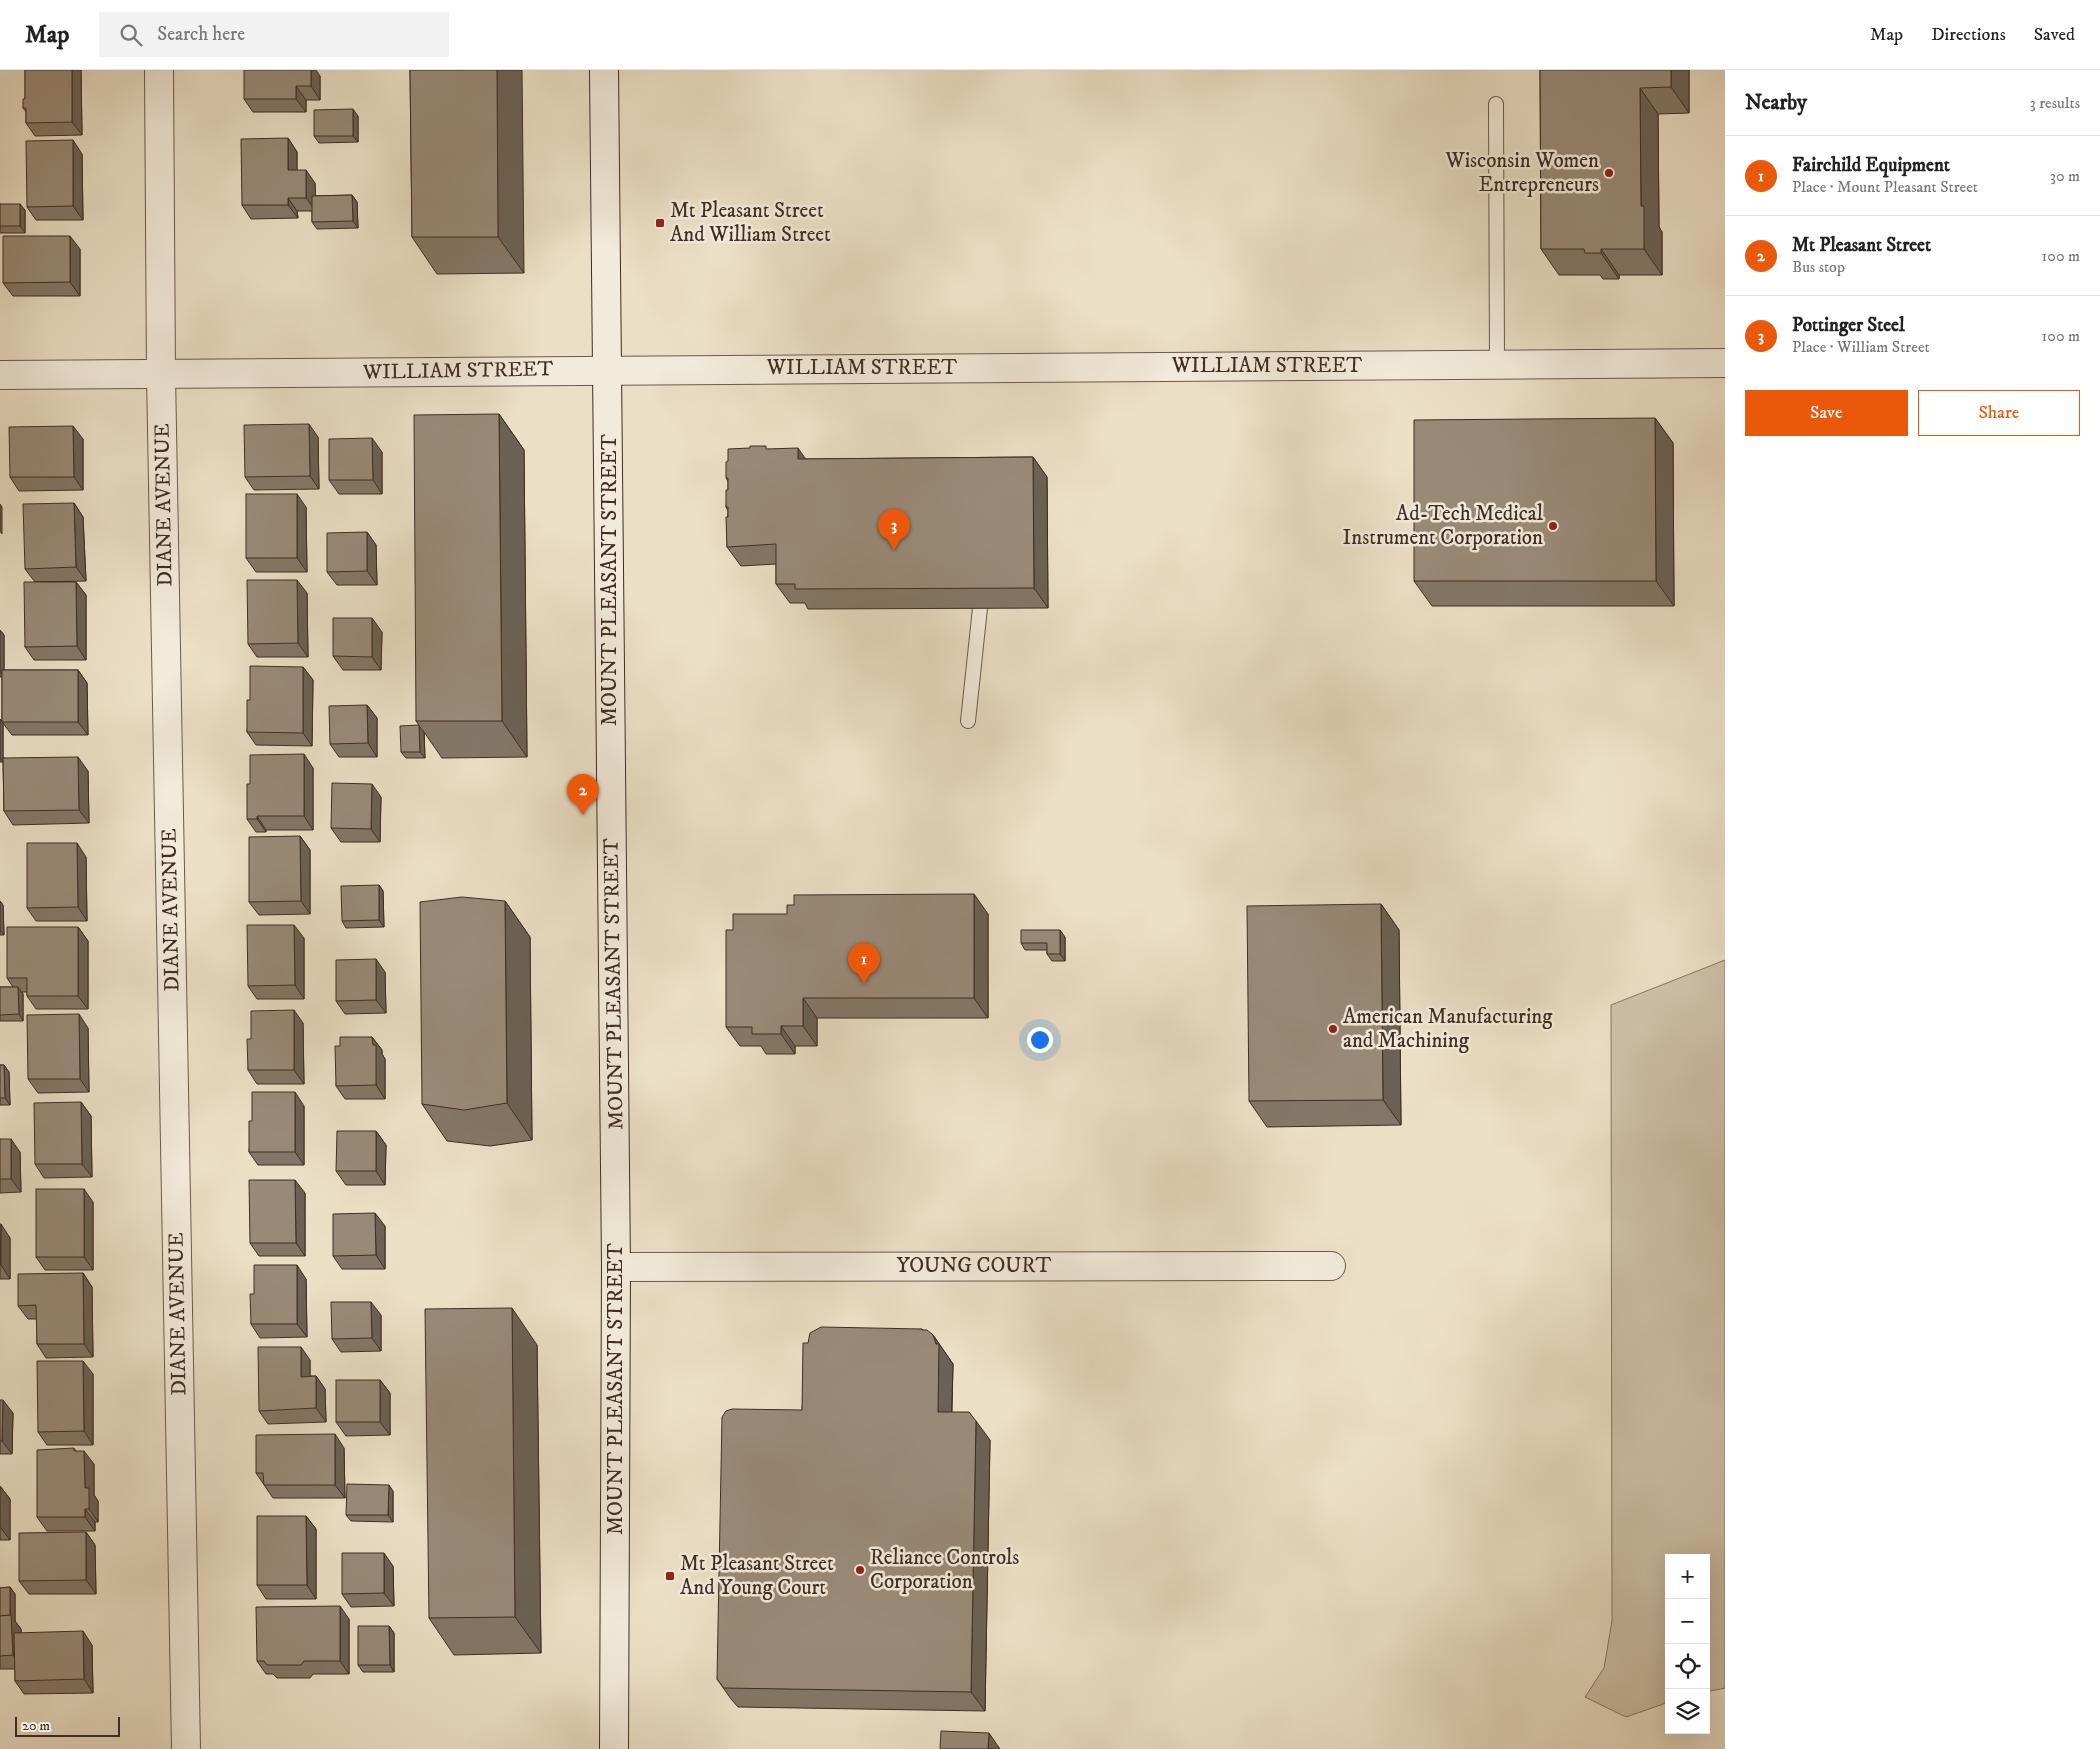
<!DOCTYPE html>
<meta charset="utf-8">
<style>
body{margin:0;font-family:"IM FELL DW Pica",serif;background:#f2f2f2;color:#222}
.controls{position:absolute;right:15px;bottom:15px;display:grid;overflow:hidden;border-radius:0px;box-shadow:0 5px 20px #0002}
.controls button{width:45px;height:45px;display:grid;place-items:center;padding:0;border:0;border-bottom:1px solid #e0e0e0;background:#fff;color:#222;font:25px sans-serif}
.scale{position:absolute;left:15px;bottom:12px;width:105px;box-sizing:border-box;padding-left:5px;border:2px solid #402d24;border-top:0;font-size:14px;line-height:18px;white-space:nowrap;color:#402d24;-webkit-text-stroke:4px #f2eada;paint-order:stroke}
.you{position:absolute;left:1039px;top:969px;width:18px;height:18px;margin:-12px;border:4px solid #fff;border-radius:50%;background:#1a73e8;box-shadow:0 0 0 8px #1a73e833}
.badge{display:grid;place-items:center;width:32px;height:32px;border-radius:50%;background:#ea580c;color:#fff;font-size:16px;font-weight:700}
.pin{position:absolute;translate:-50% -41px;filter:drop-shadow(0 1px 2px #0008)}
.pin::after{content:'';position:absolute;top:26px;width:18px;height:15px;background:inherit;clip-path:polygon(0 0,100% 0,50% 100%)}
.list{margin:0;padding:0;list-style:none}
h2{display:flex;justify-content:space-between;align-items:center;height:65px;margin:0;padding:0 20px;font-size:21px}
h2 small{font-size:16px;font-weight:400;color:#767676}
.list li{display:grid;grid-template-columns:32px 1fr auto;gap:15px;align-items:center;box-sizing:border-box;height:80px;padding:0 20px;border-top:1px solid #e0e0e0}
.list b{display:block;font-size:19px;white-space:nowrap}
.list p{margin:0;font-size:16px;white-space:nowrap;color:#767676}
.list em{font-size:16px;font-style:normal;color:#767676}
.actions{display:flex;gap:10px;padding:15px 20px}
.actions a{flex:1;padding:11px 0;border:1px solid #ea580c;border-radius:0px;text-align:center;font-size:18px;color:#ea580c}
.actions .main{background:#ea580c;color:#fff}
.icon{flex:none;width:28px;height:28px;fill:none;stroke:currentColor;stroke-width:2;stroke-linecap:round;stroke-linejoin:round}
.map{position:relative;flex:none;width:1725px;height:1679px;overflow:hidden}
header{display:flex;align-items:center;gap:30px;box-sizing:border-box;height:70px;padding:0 25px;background:#fff;border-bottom:1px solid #e0e0e0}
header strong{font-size:24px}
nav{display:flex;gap:28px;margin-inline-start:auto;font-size:18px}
.search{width:350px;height:45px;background:#f2f2f2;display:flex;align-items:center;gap:12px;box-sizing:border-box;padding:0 18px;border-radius:0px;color:#767676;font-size:19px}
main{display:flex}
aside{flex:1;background:#fff}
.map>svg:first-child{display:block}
.green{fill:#cec1aa;stroke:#877767}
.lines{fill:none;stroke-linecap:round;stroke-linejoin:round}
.lane-casing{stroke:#6b5a4c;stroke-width:16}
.street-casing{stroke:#6b5a4c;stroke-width:30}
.secondary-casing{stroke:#402d24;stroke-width:30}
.lane{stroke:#f2eada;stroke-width:14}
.street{stroke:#f2eada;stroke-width:28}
.secondary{stroke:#f2eada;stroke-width:28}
.wall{fill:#847767;stroke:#402d24}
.shaded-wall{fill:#6b6154;stroke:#402d24}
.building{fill:#998a78;stroke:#402d24}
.poi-dot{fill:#8f2418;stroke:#f2eada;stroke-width:2}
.labels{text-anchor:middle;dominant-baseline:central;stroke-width:5;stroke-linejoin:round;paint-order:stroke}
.poi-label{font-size:21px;fill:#402d24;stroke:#f2eada;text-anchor:start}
.street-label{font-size:21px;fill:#402d24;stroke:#f2eada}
</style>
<header>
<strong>Map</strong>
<div class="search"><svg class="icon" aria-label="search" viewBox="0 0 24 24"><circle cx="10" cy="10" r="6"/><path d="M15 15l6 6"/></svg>Search here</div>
<nav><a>Map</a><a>Directions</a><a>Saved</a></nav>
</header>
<main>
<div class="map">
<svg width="1725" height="1679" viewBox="0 0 1725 1679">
<rect width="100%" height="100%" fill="#ebdfc6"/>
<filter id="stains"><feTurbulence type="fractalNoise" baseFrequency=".004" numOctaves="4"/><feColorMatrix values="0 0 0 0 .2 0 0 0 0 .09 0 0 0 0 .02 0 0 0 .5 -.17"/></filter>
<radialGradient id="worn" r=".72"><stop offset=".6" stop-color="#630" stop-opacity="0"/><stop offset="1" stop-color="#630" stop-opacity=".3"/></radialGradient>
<path class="green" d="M 1725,890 L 1725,1618 L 1706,1622 L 1706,1488 L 1669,1488 L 1669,1632 L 1626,1647 L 1585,1627 L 1604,1598 L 1612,1551 L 1611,935 Z"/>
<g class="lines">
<defs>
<g id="lane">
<path d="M 1496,34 L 1497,294"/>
<path d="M 968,651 L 980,538"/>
</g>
<g id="street">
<path d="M 159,0 L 161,304 L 186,1679"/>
<path d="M 0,305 L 1725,293"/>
<path d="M 616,1197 L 1331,1196"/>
</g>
<path id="secondary" d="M 604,0 L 616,1197 L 614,1679"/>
</defs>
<use href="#lane" class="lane-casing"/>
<use href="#street" class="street-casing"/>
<use href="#secondary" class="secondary-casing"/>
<use href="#lane" class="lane"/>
<use href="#street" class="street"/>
<use href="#secondary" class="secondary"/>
</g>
<g class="wall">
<path d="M 25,0 L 81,0 L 82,65 L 35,66 L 26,53 L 26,42 L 23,38 L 25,29 Z"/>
<path d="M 410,0 L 524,203 L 437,204 L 412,167 Z"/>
<path d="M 1540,0 L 1689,0 L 1689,43 L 1658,44 L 1659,157 L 1662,162 L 1662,205 L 1619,205 L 1619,209 L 1603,209 L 1600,205 L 1559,205 L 1541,179 Z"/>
<path d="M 320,6 L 320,30 L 306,30 L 306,42 L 253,42 L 244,29 Z"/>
<path d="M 358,46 L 358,72 L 319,73 L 314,66 Z"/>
<path d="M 288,68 L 297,82 L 297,100 L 315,113 L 315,126 L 352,125 L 357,132 L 358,158 L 317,159 L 312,152 L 312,141 L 297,141 L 298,148 L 251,149 L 242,135 Z"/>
<path d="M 82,84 L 83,150 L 36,150 L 27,137 Z"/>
<path d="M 0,134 L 25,140 L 25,163 L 0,163 Z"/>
<path d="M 80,179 L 80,226 L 13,226 L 3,213 Z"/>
<path d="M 499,344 L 524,380 L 527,687 L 442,688 L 424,662 L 425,688 L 406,688 L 401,682 L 419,655 L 416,651 Z"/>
<path d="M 1655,348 L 1673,373 L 1674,536 L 1432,536 L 1414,511 Z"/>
<path d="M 318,367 L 319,419 L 254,420 L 245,407 Z"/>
<path d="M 83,369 L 83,420 L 19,421 L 10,407 Z"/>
<path d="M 768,379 L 805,389 L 1033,387 L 1047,407 L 1048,538 L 808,539 L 805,533 L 790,533 L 776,514 L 776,494 L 741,496 L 727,477 L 728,441 L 726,437 L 728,420 L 728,411 L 726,408 Z"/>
<path d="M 382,382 L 382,424 L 339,424 L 329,410 Z"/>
<path d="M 74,433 L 83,447 L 86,511 L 35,512 L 76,512 L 86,525 L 86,590 L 34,590 L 25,577 L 35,512 L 25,499 Z"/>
<path d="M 306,437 L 307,502 L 256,502 L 246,488 Z"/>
<path d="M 367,462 L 376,475 L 377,515 L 337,515 L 327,502 Z"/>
<path d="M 307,523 L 308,587 L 257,587 L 248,574 Z"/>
<path d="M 0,560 L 4,565 L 4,600 L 78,600 L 87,613 L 88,665 L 12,665 L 2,652 L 2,607 L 0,607 Z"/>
<path d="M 382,562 L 381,600 L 343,600 L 333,586 Z"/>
<path d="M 303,597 L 313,610 L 312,676 L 256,675 L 247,662 L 250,630 Z"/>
<path d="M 367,635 L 377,648 L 377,687 L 339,687 L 330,674 Z"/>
<path d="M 0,649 L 3,653 L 3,688 L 88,701 L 89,753 L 13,755 L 4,741 L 3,692 L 0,692 Z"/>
<path d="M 313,698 L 313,760 L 266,760 L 266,762 L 256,762 L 247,749 Z"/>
<path d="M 381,727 L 380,772 L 341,772 L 331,758 Z"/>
<path d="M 300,766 L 310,780 L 310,844 L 259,845 L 249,832 Z"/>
<path d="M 86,787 L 87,851 L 36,851 L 27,838 Z"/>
<path d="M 379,815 L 383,821 L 384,857 L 346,858 L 342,851 Z"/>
<path d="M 0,831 L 3,835 L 4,865 L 0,865 Z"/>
<path d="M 505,831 L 530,867 L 532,1070 L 490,1076 L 447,1071 L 422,1034 Z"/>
<path d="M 1381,834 L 1399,860 L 1401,1055 L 1267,1057 L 1249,1031 Z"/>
<path d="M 988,844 L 988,948 L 817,948 L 817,976 L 795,976 L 795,984 L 766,984 L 761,976 L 740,976 L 726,957 Z"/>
<path d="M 78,857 L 88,871 L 88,939 L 36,939 L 27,926 L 27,922 L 22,922 L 23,924 L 23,951 L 0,951 L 0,917 L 13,917 L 7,908 Z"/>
<path d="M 1065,867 L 1065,891 L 1052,891 L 1047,884 L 1047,880 L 1025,880 L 1021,873 Z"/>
<path d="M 304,868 L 304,929 L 257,929 L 248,916 Z"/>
<path d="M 385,902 L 386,943 L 345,944 L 336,931 Z"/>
<path d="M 303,953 L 304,1014 L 257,1014 L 248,1000 L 251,969 Z"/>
<path d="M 88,958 L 89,1022 L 38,1023 L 28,1009 Z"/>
<path d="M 372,967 L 382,980 L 382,984 L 385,989 L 385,1029 L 345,1029 L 336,1016 L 340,976 Z"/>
<path d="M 0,995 L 4,995 L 9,1002 L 10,1035 L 0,1035 Z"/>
<path d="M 81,1032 L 91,1046 L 92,1107 L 44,1108 L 35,1094 Z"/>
<path d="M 304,1036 L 304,1095 L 258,1095 L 249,1082 L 252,1051 Z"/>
<path d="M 376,1061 L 386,1075 L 385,1115 L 346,1115 L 336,1101 Z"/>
<path d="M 0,1069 L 20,1082 L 21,1122 L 0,1123 Z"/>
<path d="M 305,1123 L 305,1186 L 259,1186 L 250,1173 Z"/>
<path d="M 93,1132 L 93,1200 L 45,1200 L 36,1187 Z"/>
<path d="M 0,1154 L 10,1168 L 10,1209 L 0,1209 Z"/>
<path d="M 385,1156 L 385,1199 L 342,1199 L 333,1186 Z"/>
<path d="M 83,1203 L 92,1217 L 93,1287 L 46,1288 L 37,1274 L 37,1249 L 28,1249 L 18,1236 Z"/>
<path d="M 306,1209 L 307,1267 L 260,1268 L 251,1254 L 254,1224 Z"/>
<path d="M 381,1245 L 381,1281 L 341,1282 L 332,1269 Z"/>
<path d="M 922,1259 L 923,1260 L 933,1265 L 953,1294 L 952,1342 L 990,1370 L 985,1641 L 738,1637 L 731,1629 L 717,1609 L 802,1340 L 808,1273 Z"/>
<path d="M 537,1275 L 541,1583 L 454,1585 L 429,1548 Z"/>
<path d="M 310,1290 L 310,1306 L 316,1306 L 325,1319 L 326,1352 L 268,1354 L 259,1341 Z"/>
<path d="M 93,1304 L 93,1375 L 47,1375 L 38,1362 Z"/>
<path d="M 380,1310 L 390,1323 L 390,1365 L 346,1366 L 336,1352 Z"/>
<path d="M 0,1330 L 13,1343 L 12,1384 L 0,1384 Z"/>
<path d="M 74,1378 L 76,1381 L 94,1394 L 94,1425 L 98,1431 L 98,1452 L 95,1452 L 95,1461 L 47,1461 L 37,1447 Z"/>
<path d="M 344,1378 L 345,1428 L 273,1428 L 256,1403 Z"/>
<path d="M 0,1416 L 10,1429 L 10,1470 L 0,1470 Z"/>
<path d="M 393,1421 L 393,1452 L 351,1451 L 346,1445 Z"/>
<path d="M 306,1446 L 316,1459 L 316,1529 L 266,1529 L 257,1515 Z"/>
<path d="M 86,1462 L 95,1475 L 96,1524 L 29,1524 L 19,1511 Z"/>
<path d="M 393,1496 L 394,1536 L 351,1537 L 342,1524 Z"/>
<path d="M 10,1517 L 15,1524 L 15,1551 L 21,1559 L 21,1563 L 92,1575 L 93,1623 L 24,1624 L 15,1611 L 15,1599 L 0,1599 L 0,1518 Z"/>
<path d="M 349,1549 L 349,1604 L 313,1604 L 310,1608 L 277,1608 L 273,1604 L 266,1604 L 257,1591 Z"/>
<path d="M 389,1556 L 394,1563 L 394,1602 L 363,1602 L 358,1595 Z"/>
</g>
<g class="shaded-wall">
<path d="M 72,0 L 81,0 L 82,65 L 72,52 Z"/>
<path d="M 311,0 L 316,0 L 320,6 L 320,30 L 311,16 Z"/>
<path d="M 497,0 L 522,0 L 524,203 L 498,167 Z"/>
<path d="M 1671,0 L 1689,0 L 1689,43 L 1671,17 Z"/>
<path d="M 296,16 L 306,30 L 306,42 L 296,29 Z"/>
<path d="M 1640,18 L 1658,44 L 1659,157 L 1662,162 L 1662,205 L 1644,179 L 1641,136 Z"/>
<path d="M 353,39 L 358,46 L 358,72 L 353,66 Z"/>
<path d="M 288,68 L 297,82 L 297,113 L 288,100 Z"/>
<path d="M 73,70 L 82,84 L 83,150 L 73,136 Z"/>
<path d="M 306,100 L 315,113 L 316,141 L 306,128 Z"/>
<path d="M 352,125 L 357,132 L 358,158 L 353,151 Z"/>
<path d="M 288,128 L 297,141 L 298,148 L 288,135 Z"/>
<path d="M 20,134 L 25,140 L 25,163 L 20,156 Z"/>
<path d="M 70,166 L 80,179 L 80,226 L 70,212 Z"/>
<path d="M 1601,179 L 1619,205 L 1619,209 L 1601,183 Z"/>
<path d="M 499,344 L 524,380 L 527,687 L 502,651 Z"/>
<path d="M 1655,348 L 1673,373 L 1674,536 L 1656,511 Z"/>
<path d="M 309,354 L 318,367 L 319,419 L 310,406 Z"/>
<path d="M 73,356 L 83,369 L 83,420 L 74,407 Z"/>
<path d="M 372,368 L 382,382 L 382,424 L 373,410 Z"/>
<path d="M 798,378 L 812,398 L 798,389 Z"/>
<path d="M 1033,387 L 1047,407 L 1048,538 L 1034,518 Z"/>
<path d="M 297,424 L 306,437 L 307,502 L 297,488 Z"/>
<path d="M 74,433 L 83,447 L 86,511 L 76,497 Z"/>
<path d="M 0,434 L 2,437 L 2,464 L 0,461 Z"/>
<path d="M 367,462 L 376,475 L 377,515 L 367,501 Z"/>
<path d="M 297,510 L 307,523 L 308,587 L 298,573 Z"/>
<path d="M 76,512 L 86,525 L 86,590 L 77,576 Z"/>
<path d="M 372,548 L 382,562 L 381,600 L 372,587 Z"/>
<path d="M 0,560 L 4,565 L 4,607 L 0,601 Z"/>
<path d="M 303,597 L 313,610 L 312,676 L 303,663 Z"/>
<path d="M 78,600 L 87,613 L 88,665 L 78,652 Z"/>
<path d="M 367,635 L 377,648 L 377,687 L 368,673 Z"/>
<path d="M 0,649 L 3,653 L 3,692 L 0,688 Z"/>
<path d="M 419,656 L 424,662 L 425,688 L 420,682 Z"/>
<path d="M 304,684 L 313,698 L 313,760 L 304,746 Z"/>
<path d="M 78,687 L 88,701 L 89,753 L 79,740 Z"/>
<path d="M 372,714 L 381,727 L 380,772 L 371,759 Z"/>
<path d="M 257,746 L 266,760 L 266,762 L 257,749 Z"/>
<path d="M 300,766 L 310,780 L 310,844 L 301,831 Z"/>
<path d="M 77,773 L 86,787 L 87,851 L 78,837 Z"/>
<path d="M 379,815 L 383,821 L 384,857 L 379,850 Z"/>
<path d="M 974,824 L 988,844 L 988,948 L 974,928 Z"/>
<path d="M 0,831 L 3,835 L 4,865 L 0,860 Z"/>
<path d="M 505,831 L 530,867 L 532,1070 L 507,1033 Z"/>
<path d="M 1381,834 L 1399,860 L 1401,1055 L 1383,1030 Z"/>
<path d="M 294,855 L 304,868 L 304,929 L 295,915 Z"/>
<path d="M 78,857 L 88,871 L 88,939 L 78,926 Z"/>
<path d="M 1060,860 L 1065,867 L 1065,891 L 1060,884 Z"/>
<path d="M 376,889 L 385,902 L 386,943 L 376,930 Z"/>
<path d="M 18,917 L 23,924 L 23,951 L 19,944 Z"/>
<path d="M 803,928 L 817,948 L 817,976 L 803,956 Z"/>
<path d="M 294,940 L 303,953 L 304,1014 L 294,1000 Z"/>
<path d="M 79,944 L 88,958 L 89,1022 L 80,1009 Z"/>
<path d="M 781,956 L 795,976 L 795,984 L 781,964 Z"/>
<path d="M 372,967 L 382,980 L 382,984 L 385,989 L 385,1029 L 376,1015 Z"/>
<path d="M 4,995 L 9,1002 L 10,1035 L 5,1028 Z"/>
<path d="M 295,1022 L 304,1036 L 304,1095 L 295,1082 Z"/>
<path d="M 81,1032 L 91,1046 L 92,1107 L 82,1094 Z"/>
<path d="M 376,1061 L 386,1075 L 385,1115 L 376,1101 Z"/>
<path d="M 11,1069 L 20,1082 L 21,1122 L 11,1109 Z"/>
<path d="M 295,1110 L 305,1123 L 305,1186 L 296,1173 Z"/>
<path d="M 84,1119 L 93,1132 L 93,1200 L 84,1187 Z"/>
<path d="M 375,1143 L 385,1156 L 385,1199 L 376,1185 Z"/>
<path d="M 1,1154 L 10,1168 L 10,1209 L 1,1195 Z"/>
<path d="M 297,1195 L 306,1209 L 307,1267 L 297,1254 Z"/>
<path d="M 83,1203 L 92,1217 L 93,1287 L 84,1274 Z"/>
<path d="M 371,1232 L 381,1245 L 381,1281 L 372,1268 Z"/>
<path d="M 512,1238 L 537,1275 L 541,1583 L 515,1547 Z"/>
<path d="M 933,1265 L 953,1294 L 951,1362 L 938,1342 L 936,1274 Z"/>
<path d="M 301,1277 L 310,1290 L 310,1320 L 301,1307 Z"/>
<path d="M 83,1291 L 93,1304 L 93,1375 L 84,1361 Z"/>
<path d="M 316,1306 L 325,1319 L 326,1352 L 316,1338 Z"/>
<path d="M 380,1310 L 390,1323 L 390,1365 L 380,1352 Z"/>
<path d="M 3,1330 L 13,1343 L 12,1384 L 2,1371 Z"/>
<path d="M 976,1351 L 990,1370 L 985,1641 L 971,1622 Z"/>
<path d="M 335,1364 L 344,1378 L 345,1428 L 335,1415 Z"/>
<path d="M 84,1381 L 94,1394 L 94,1425 L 98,1431 L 98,1452 L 89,1439 L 85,1418 Z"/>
<path d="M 389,1415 L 393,1421 L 393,1452 L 388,1445 Z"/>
<path d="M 0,1416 L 10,1429 L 10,1470 L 0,1457 Z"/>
<path d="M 85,1439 L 95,1452 L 95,1461 L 85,1447 Z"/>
<path d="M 306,1446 L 316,1459 L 316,1529 L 307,1515 Z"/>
<path d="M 86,1462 L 95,1475 L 96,1524 L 86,1510 Z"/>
<path d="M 384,1483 L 393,1496 L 394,1536 L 384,1523 Z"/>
<path d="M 10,1517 L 15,1524 L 15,1551 L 21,1559 L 22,1599 L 13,1585 L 10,1547 Z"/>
<path d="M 340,1536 L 349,1549 L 349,1604 L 340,1591 Z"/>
<path d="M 389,1556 L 394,1563 L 394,1602 L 390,1595 Z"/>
<path d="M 83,1561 L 92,1575 L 93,1623 L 84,1609 Z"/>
<path d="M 989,1663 L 1000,1679 L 988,1679 Z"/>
</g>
<g class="building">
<path d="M 25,0 L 72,0 L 72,52 L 26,53 L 26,38 L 23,38 L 23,29 L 25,29 Z"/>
<path d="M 244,0 L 311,0 L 311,16 L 296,16 L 296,29 L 244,29 Z"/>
<path d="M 410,0 L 497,0 L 498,167 L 412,167 Z"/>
<path d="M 1540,0 L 1671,0 L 1671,17 L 1640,18 L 1641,136 L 1644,136 L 1644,179 L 1601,179 L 1601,183 L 1585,183 L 1584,179 L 1541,179 Z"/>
<path d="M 353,39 L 353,66 L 314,66 L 314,40 Z"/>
<path d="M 288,68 L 288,100 L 306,100 L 306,128 L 288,128 L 288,135 L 242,135 L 241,69 Z"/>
<path d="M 73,70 L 73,136 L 27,137 L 26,71 Z"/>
<path d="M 352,125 L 353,151 L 312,152 L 312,126 Z"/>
<rect x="0" y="134" width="20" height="22"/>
<path d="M 3,166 L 70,166 L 70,212 L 3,213 Z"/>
<path d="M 499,344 L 502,651 L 416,651 L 414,345 Z"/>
<path d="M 1655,348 L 1656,511 L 1414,511 L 1414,350 Z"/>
<path d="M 309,354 L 310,406 L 245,407 L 244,355 Z"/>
<path d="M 73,356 L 74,407 L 10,407 L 9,357 Z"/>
<path d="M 372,368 L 373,410 L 329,410 L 329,369 Z"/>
<path d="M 750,376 L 766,376 L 766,379 L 798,378 L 798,389 L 1033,387 L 1034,518 L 795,519 L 795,514 L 776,514 L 776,474 L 727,477 L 726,447 L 728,447 L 728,437 L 726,437 L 726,420 L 728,420 L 728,408 L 726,408 L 726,392 L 728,391 L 728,379 L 750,378 Z"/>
<rect x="246" y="424" width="51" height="64"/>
<path d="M 74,433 L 76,497 L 25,499 L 23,434 Z"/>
<path d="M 367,462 L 367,501 L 327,502 L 327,463 Z"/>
<path d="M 247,510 L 297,510 L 298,573 L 248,574 Z"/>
<path d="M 24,512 L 76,512 L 77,576 L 25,577 Z"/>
<path d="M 333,548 L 372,548 L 372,587 L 333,586 Z"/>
<path d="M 250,596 L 303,597 L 303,663 L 247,662 L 247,630 L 250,630 Z"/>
<rect x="2" y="600" width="76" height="52"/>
<path d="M 367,635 L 368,673 L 330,674 L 329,636 Z"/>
<path d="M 419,655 L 420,682 L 401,682 L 400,656 Z"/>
<path d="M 304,684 L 304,746 L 257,746 L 257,749 L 247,749 L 247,714 L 250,714 L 250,685 Z"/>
<path d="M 78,687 L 79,740 L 4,741 L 3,688 Z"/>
<path d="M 332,713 L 372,714 L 371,759 L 331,758 Z"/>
<path d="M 300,766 L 301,831 L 249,832 L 249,767 Z"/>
<path d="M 27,773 L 77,773 L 78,837 L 27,838 Z"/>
<path d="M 379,815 L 379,850 L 342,851 L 341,816 Z"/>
<path d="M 974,824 L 974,928 L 803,928 L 803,956 L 781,956 L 781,964 L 752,964 L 752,957 L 726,957 L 726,860 L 733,860 L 733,844 L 787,844 L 787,835 L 794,835 L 794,825 Z"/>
<path d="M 462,827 L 505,831 L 507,1033 L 464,1040 L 422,1034 L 420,832 Z"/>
<path d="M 1381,834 L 1383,1030 L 1249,1031 L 1247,836 Z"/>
<path d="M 247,855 L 294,855 L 295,915 L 248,916 Z"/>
<path d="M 7,857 L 78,857 L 78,926 L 27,926 L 27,908 L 7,908 Z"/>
<path d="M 1021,860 L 1060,860 L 1060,884 L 1047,884 L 1047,873 L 1021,873 Z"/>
<path d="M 376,889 L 376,930 L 336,931 L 336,890 Z"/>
<path d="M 0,917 L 18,917 L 19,944 L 0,945 Z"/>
<path d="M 294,940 L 294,1000 L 248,1000 L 247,969 L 251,969 L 251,941 Z"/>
<path d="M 79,944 L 80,1009 L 28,1009 L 27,945 Z"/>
<path d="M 340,967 L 372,967 L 373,975 L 376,975 L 376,1015 L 336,1016 L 335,976 L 340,976 Z"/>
<path d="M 0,995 L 4,995 L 5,1028 L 0,1028 Z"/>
<path d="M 252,1022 L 295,1022 L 295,1082 L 249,1082 L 249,1051 L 252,1051 Z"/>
<path d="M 81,1032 L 82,1094 L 35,1094 L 34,1033 Z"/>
<path d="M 337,1061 L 376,1061 L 376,1101 L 336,1101 Z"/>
<rect x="0" y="1069" width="11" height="40"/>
<path d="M 249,1110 L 295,1110 L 296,1173 L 250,1173 Z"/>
<rect x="36" y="1119" width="48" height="68"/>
<path d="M 375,1143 L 376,1185 L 333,1186 L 333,1144 Z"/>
<path d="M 0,1154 L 1,1154 L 0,1195 Z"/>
<path d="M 254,1195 L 297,1195 L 297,1254 L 251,1254 L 250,1224 L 254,1224 Z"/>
<path d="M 83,1203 L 84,1274 L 37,1274 L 36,1235 L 18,1236 L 18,1204 Z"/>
<path d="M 331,1232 L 371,1232 L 372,1268 L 332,1269 Z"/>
<path d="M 512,1238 L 515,1547 L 429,1548 L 425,1239 Z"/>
<path d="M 821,1257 L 922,1259 L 922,1260 L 927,1260 L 933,1265 L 936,1274 L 939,1274 L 938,1342 L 969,1342 L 976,1351 L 971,1622 L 724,1618 L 717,1609 L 722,1347 L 726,1341 L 732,1339 L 802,1340 L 803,1273 L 808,1273 L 810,1263 Z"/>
<path d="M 258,1277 L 301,1277 L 301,1307 L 316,1306 L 316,1338 L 259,1341 Z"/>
<path d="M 37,1291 L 83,1291 L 84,1361 L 38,1362 Z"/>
<rect x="336" y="1310" width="44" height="42"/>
<path d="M 0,1330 L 3,1330 L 2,1371 L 0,1371 Z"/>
<path d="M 335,1364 L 335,1415 L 264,1415 L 263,1403 L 256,1403 L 256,1365 Z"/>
<path d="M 74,1378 L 74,1381 L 84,1381 L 85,1418 L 89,1418 L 89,1439 L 85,1439 L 85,1447 L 37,1447 L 37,1380 Z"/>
<path d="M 347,1414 L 389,1415 L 388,1445 L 346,1445 Z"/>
<path d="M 257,1446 L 306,1446 L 307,1515 L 257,1515 Z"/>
<path d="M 86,1462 L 86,1510 L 19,1511 L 19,1463 Z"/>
<path d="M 342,1483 L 384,1483 L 384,1523 L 342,1524 Z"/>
<path d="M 10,1517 L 10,1545 L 0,1546 L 0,1518 Z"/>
<path d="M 340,1536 L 340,1591 L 304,1591 L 301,1595 L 267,1595 L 264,1591 L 257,1591 L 256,1537 Z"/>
<path d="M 11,1545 L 13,1585 L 0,1586 L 0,1546 Z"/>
<path d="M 358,1556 L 389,1556 L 390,1595 L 358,1595 Z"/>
<path d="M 83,1561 L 84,1609 L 15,1611 L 14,1563 Z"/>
<path d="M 941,1661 L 989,1663 L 988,1679 L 940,1679 Z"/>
</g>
<g class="poi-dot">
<circle cx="1609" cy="103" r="5"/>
<rect x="655" y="148" width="10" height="10" rx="2.5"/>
<circle cx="1553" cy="456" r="5"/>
<circle cx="1333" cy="959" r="5"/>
<circle cx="860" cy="1500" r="5"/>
<rect x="665" y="1501" width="10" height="10" rx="2.5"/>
</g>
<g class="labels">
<g class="poi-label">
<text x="1599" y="91" text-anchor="end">Wisconsin Women<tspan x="1599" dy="24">Entrepreneurs</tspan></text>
<text x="670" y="141">Mt Pleasant Street<tspan x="670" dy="24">And William Street</tspan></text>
<text x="1543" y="444" text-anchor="end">Ad-Tech Medical<tspan x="1543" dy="24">Instrument Corporation</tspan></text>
<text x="1343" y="947">American Manufacturing<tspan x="1343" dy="24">and Machining</tspan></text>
<text x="870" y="1488">Reliance Controls<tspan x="870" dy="24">Corporation</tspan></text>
<text x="680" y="1494">Mt Pleasant Street<tspan x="680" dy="24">And Young Court</tspan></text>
</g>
<g class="street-label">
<text x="1267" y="296">WILLIAM STREET</text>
<text x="862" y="298">WILLIAM STREET</text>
<text transform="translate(458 301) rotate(-1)">WILLIAM STREET</text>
<text transform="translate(164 435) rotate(-91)">DIANE AVENUE</text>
<text transform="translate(610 510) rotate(-90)">MOUNT PLEASANT STREET</text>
<text transform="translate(171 840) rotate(-91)">DIANE AVENUE</text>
<text transform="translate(614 914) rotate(-91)">MOUNT PLEASANT STREET</text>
<text x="974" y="1196">YOUNG COURT</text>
<text transform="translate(178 1244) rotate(-91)">DIANE AVENUE</text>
<text transform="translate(616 1319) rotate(-90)">MOUNT PLEASANT STREET</text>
</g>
</g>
<rect width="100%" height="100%" filter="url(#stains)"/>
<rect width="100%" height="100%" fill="url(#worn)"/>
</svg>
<div class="controls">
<button>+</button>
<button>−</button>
<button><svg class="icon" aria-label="locate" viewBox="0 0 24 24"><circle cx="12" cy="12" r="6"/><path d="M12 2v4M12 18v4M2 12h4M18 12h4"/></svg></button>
<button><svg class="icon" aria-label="layers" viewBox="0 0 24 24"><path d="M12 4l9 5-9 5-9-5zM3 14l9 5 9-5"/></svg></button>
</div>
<div class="scale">20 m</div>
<div class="you"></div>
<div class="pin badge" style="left:864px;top:914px">1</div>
<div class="pin badge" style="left:583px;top:745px">2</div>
<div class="pin badge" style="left:894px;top:480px">3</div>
</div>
<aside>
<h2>Nearby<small>3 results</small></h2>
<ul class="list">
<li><span class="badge">1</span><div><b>Fairchild Equipment</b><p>Place · Mount Pleasant Street</p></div><em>30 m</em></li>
<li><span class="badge">2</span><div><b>Mt Pleasant Street</b><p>Bus stop</p></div><em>100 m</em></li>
<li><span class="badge">3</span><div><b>Pottinger Steel</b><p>Place · William Street</p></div><em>100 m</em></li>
</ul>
<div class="actions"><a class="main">Save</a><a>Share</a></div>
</aside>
</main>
